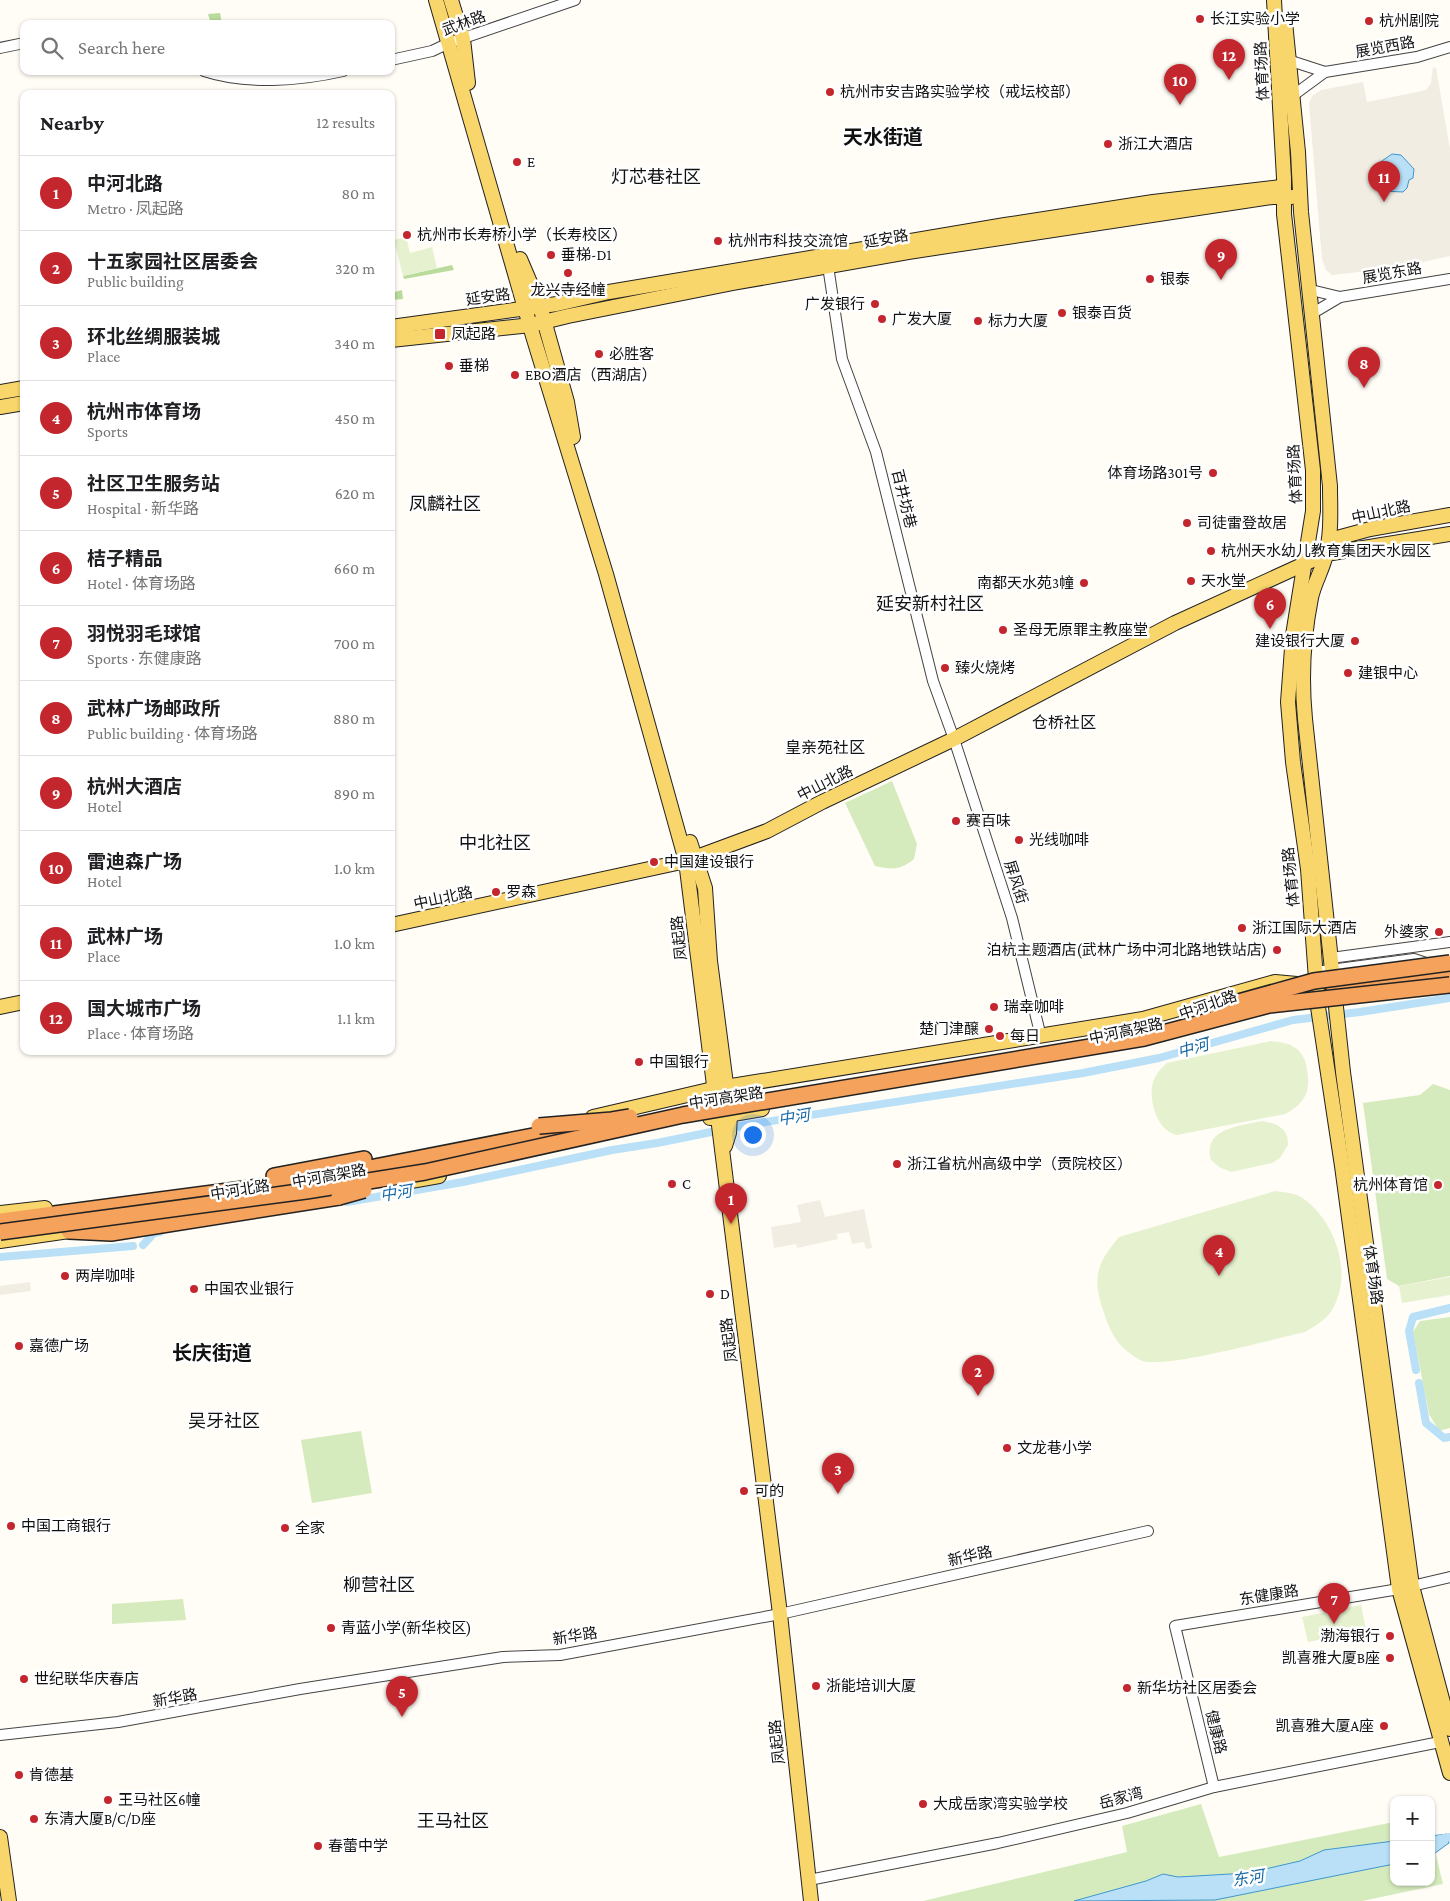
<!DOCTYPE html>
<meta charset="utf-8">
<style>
body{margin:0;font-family:"Crimson Pro","Noto Sans SC",serif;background:#f2f2f2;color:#202124}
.controls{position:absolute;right:15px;bottom:15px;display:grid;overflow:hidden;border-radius:10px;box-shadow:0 1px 4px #0004}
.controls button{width:45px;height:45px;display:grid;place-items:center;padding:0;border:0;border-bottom:1px solid #e0e0e0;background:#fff;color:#202124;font:25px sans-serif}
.you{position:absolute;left:752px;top:1134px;width:18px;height:18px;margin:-12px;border:4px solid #fff;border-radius:50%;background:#1a73e8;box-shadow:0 0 0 8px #1a73e833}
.badge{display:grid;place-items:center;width:32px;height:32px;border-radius:50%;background:#c4262e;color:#fff;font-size:16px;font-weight:700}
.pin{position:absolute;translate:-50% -41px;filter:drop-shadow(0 1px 2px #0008)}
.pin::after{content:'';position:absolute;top:26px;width:18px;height:15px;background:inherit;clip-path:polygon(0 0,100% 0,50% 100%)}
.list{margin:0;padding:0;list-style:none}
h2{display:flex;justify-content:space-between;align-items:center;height:65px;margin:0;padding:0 20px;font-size:21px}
h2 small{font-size:16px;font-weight:400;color:#757577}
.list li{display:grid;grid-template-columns:32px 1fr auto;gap:15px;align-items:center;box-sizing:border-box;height:75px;padding:0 20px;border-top:1px solid #e0e0e0}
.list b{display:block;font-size:19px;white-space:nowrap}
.list p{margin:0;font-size:16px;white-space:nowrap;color:#757577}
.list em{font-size:16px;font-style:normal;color:#757577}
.icon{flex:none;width:28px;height:28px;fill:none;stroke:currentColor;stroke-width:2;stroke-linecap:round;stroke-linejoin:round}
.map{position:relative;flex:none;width:1450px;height:1901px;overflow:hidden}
.search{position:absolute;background:#fff;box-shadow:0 1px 4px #0004;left:20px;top:20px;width:375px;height:55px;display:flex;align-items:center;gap:12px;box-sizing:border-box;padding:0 18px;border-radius:10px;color:#757577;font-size:19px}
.panel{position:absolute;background:#fff;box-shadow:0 1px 4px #0004;left:20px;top:90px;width:375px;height:965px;border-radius:10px}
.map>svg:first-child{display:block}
.green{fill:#d5ebbd}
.forest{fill:#b9dc9c}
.pitch{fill:#e6f2cf}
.plaza{fill:#f1ede2}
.water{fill:#b9e0f7;stroke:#3f96cf}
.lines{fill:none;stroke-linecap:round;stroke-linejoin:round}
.canal{stroke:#b9e0f7;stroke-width:8}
.minor-casing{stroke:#444;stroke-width:12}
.major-casing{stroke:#222;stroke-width:16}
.highway-casing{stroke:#222;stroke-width:18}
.minor{stroke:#fff;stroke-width:10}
.major{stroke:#f9d66b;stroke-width:14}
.highway{stroke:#f5a25d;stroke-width:15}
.highway-bridge-casing{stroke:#222;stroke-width:18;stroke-linecap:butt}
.highway-bridge{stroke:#f5a25d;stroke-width:15}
.poi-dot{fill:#c4262e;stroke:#fff;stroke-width:2}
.labels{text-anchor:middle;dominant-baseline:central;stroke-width:5;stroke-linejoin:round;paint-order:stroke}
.poi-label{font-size:15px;fill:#111;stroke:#fff;text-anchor:start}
.street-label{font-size:15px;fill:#111;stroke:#fff}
.neighbourhood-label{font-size:16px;fill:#111;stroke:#fff}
.water-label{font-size:16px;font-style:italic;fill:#1768a6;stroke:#fff}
.quarter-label{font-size:18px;fill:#111;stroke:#fff}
.district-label{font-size:20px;font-weight:bold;fill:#111;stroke:#fff}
</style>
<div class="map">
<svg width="1450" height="1901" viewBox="0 0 1450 1901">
<rect width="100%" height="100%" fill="#fffdf5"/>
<g class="green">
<path d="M 892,781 L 917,844 L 914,859 C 901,870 892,870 875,866 L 845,803 Z"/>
<path d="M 1433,1084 L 1450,1090 L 1450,1276 L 1399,1286 L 1387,1279 L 1363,1103 L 1420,1095 Z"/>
<path d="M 1450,1317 L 1450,1428 L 1439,1431 L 1429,1414 L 1413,1332 L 1420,1321 Z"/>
<path d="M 361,1431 L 372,1493 L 312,1503 L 301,1440 Z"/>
<path d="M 183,1599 L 186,1620 L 112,1624 L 112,1604 Z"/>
<path d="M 1201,1804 L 1219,1857 L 1394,1822 L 1394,1882 L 1431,1882 L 1431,1835 L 1443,1884 L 1362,1901 L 923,1901 L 1127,1852 L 1122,1826 Z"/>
</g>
<g class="forest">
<path d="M 220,13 L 222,24 L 211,24 L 208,14 Z"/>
<path d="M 452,265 L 454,270 L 404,279 L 403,276 Z"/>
<path d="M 402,290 L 403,299 L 391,300 L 391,293 Z"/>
</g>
<g class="pitch">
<path d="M 406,237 L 410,253 L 432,247 L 437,268 L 403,276 L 394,240 Z"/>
<path d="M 1271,1041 C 1280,1042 1290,1043 1297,1049 C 1304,1055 1306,1062 1307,1070 C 1311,1091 1305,1104 1285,1114 L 1177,1135 C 1157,1131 1148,1100 1153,1082 C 1156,1074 1161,1068 1167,1063 Z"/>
<path d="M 1262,1121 C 1276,1123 1289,1128 1288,1145 L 1280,1158 L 1272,1163 L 1231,1172 L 1219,1167 L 1211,1160 C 1202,1128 1240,1126 1262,1121 Z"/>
<path d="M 1275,1191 C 1283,1192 1295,1193 1301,1197 C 1335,1219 1354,1274 1332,1310 C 1326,1320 1315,1326 1305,1332 C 1277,1338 1160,1371 1140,1360 C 1117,1347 1111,1334 1103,1310 C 1092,1277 1097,1263 1119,1237 Z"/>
<path d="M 1450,1277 L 1450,1295 L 1402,1303 L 1399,1286 Z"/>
<path d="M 1361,1605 L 1366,1630 L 1308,1642 L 1302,1617 Z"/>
</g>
<g class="plaza">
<path d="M 1433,67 L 1436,68 L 1450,149 L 1450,256 L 1396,268 L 1332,275 L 1326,270 L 1322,259 L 1309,104 L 1312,96 L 1321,90 L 1363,82 L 1367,102 L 1417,92 L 1426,90 L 1431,83 Z"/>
<path d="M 820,1200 L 825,1217 L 864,1209 L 872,1248 L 866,1249 L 864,1242 L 852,1244 L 849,1232 L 837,1234 L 838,1239 L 797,1248 L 796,1244 L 774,1248 L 771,1227 L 801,1222 L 797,1205 Z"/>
<path d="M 30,1282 L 31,1291 L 0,1295 L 0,1286 Z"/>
</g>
<g class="water">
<path d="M 1392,154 L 1401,155 L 1414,169 L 1413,178 L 1409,180 L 1407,188 L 1403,192 L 1383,191 L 1378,185 L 1376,165 Z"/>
<path d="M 1447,1834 L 1449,1843 L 1431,1856 L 1431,1836 Z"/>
<path d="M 1394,1841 L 1394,1864 L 1215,1900 L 1074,1901 L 1146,1881 L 1163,1874 L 1178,1877 L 1248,1873 L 1300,1861 L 1324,1850 Z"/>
</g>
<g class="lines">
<g class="canal">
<path d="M 347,1202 L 463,1182 L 612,1150 L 657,1143 L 746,1125 L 1083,1073 L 1159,1058 L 1293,1020 L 1360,1012 L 1450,998"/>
<path d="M 143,1245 L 154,1233 L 160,1232"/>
<path d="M 0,1257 L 133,1246"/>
<path d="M 1416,1370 L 1409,1331 L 1413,1317 L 1450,1308"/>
<path d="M 1419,1383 L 1426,1423 L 1444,1438 L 1450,1437"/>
<path d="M 1431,1841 L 1450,1837"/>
</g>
<defs>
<g id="minor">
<path d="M 0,48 L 24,43"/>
<path d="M 391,60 L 432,51 L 449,43 L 575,0"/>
<path d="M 1288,60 L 1325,72"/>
<path d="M 204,71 C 247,85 299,81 343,71"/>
<path d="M 1291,97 L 1325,72 L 1417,57 L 1450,47"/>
<path d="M 828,266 L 842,359 L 876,452 L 933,681 L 954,739 L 1012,918 L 1041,1037"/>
<path d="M 1311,290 L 1340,297"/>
<path d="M 1313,313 L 1340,297 L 1450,279"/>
<path d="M 1331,958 L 1450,942"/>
<path d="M 1315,972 L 1414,959 L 1429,964"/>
<path d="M 0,1735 L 118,1722 L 300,1689 L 503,1657 L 560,1655 L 780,1614 L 1148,1531"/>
<path d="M 1214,1787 L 1175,1626 L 1399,1589 L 1450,1577"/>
<path d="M 809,1880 L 998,1843 L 1127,1813 L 1214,1787 L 1440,1742"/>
</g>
<g id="major">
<path d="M 436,0 L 533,336 L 606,574 L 686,861 L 780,1614 L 811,1901"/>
<path d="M 451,0 L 463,39 L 468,83"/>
<path d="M 1274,0 L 1284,178 L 1284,214 L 1313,470 L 1313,511 L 1293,635 L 1288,702 L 1293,762 L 1308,869 L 1318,1007 L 1342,1166 L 1399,1589 L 1450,1773"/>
<path d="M 1285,22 L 1298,152 L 1301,212 L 1330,486 C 1330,508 1332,532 1326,554 C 1323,569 1314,583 1311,598 C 1303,638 1301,678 1305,719 L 1343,1072 L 1412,1586 L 1450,1729"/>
<path d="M 520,259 L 540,306 L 567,402 L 573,437"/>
<path d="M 391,327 L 557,304 L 609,292 L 1005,225 L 1153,202 L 1281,187"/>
<path d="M 391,340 L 531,325 L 568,316 L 733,283 L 908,252 L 1272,197 L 1292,197"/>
<path d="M 0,392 L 24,388"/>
<path d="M 0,407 L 24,403"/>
<path d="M 1328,552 L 1337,538 L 1370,529 L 1450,515"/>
<path d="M 690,842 L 705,888 L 710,961 L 730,1115 L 729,1133 L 725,1146"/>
<path d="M 391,925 L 686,861 L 767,831 L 822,802 L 954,739 L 1175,623 L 1326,554 L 1450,534"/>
<path d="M 0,1007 L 24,1002"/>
<path d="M 593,1117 L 713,1089 L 1143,1019 L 1275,982 L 1297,984"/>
<path d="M 710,1118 L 762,1109"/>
<path d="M 394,1184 L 439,1176"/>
<path d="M 0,1213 L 45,1208"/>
<path d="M 0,1241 L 69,1231 L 78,1228"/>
<path d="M 0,1837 L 9,1901"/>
</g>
<g id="highway">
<path d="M 1334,989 L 1450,974"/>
<path d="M 274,1176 L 364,1159"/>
<path d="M 0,1221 L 303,1181 L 569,1129"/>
<path d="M 69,1231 L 111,1233 L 339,1197"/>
</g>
</defs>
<use href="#minor" class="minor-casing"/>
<use href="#major" class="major-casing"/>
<use href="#highway" class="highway-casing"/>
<use href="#minor" class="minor"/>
<use href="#major" class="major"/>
<use href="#highway" class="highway"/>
<defs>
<g id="highway-bridge">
<path d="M 1217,1008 L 1314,981 L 1450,963"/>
<path d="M 539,1126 L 612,1120 L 630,1117"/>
<path d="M 339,1197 L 364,1190"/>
<path d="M 0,1232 L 306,1191 L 425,1172 L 683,1115 L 1144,1038 L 1269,1005 L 1450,985"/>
</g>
</defs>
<use href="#highway-bridge" class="highway-bridge-casing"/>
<use href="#highway-bridge" class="highway-bridge"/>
</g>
<g class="poi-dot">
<circle cx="1200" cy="19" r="5"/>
<circle cx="1369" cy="21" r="5"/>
<circle cx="830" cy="92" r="5"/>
<circle cx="1108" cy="144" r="5"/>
<circle cx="517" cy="162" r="5"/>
<circle cx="407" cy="235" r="5"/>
<circle cx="718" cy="241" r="5"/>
<circle cx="551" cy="255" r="5"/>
<circle cx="568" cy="273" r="5"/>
<circle cx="1150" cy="279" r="5"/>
<circle cx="875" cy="304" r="5"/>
<circle cx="1062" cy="313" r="5"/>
<circle cx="882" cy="319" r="5"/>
<circle cx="978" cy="321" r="5"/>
<rect x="434" y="328" width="12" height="12" rx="2.5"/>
<circle cx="599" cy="354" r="5"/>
<circle cx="449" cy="366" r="5"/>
<circle cx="515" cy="375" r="5"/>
<circle cx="1213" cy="473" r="5"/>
<circle cx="1187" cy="523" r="5"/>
<circle cx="1211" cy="551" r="5"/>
<circle cx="1191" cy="581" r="5"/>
<circle cx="1084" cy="583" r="5"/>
<circle cx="1003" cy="630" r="5"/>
<circle cx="1355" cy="641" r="5"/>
<circle cx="945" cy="668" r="5"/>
<circle cx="1348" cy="673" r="5"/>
<circle cx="956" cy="821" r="5"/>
<circle cx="1019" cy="840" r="5"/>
<circle cx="654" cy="862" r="5"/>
<circle cx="496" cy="892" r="5"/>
<circle cx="1242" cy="928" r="5"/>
<circle cx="1439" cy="932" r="5"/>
<circle cx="1277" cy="950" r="5"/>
<circle cx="994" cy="1007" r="5"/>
<circle cx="989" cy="1029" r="5"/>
<circle cx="1000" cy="1036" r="5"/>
<circle cx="639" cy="1062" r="5"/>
<circle cx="897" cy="1164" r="5"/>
<circle cx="672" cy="1184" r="5"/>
<circle cx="1438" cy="1185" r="5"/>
<circle cx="65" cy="1276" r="5"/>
<circle cx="194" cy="1289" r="5"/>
<circle cx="710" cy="1294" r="5"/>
<circle cx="19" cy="1346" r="5"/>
<circle cx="1007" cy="1448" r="5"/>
<circle cx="744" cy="1491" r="5"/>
<circle cx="11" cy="1526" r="5"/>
<circle cx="285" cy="1528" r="5"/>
<circle cx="331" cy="1628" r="5"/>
<circle cx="1390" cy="1636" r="5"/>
<circle cx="1390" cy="1658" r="5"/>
<circle cx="24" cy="1679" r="5"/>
<circle cx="816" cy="1686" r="5"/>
<circle cx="1127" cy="1688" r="5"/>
<circle cx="1384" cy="1726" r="5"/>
<circle cx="19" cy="1775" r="5"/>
<circle cx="108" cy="1800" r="5"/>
<circle cx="923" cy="1804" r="5"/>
<circle cx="34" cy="1819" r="5"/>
<circle cx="318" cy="1846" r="5"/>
</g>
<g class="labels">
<g class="poi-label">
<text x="1210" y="19">长江实验小学</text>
<text x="1379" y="21">杭州剧院</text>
<text x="840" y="92">杭州市安吉路实验学校（戒坛校部）</text>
<text x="1118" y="144">浙江大酒店</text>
<text x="527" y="162">E</text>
<text x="417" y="235">杭州市长寿桥小学（长寿校区）</text>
<text x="728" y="241">杭州市科技交流馆</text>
<text x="561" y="255">垂梯-D1</text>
<text x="1160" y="279">银泰</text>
<text x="568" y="290" text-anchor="middle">龙兴寺经幢</text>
<text x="865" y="304" text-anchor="end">广发银行</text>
<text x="1072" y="313">银泰百货</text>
<text x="892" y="319">广发大厦</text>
<text x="988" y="321">标力大厦</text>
<text x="451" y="334">凤起路</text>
<text x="609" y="354">必胜客</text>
<text x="459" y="366">垂梯</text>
<text x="525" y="375">EBO酒店（西湖店）</text>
<text x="1203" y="473" text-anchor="end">体育场路301号</text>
<text x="1197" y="523">司徒雷登故居</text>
<text x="1221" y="551">杭州天水幼儿教育集团天水园区</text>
<text x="1201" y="581">天水堂</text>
<text x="1074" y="583" text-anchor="end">南都天水苑3幢</text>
<text x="1013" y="630">圣母无原罪主教座堂</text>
<text x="1345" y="641" text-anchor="end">建设银行大厦</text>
<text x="955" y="668">臻火烧烤</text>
<text x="1358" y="673">建银中心</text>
<text x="966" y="821">赛百味</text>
<text x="1029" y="840">光线咖啡</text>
<text x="664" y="862">中国建设银行</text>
<text x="506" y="892">罗森</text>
<text x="1252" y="928">浙江国际大酒店</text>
<text x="1429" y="932" text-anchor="end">外婆家</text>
<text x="1267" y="950" text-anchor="end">泊杭主题酒店(武林广场中河北路地铁站店)</text>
<text x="1004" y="1007">瑞幸咖啡</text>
<text x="979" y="1029" text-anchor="end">楚门津醸</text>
<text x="1010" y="1036">每日</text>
<text x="649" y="1062">中国银行</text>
<text x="907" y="1164">浙江省杭州高级中学（贡院校区）</text>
<text x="682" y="1184">C</text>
<text x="1428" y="1185" text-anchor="end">杭州体育馆</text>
<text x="75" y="1276">两岸咖啡</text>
<text x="204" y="1289">中国农业银行</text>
<text x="720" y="1294">D</text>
<text x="29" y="1346">嘉德广场</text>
<text x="1017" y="1448">文龙巷小学</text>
<text x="754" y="1491">可的</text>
<text x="21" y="1526">中国工商银行</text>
<text x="295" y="1528">全家</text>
<text x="341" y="1628">青蓝小学(新华校区)</text>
<text x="1380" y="1636" text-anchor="end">渤海银行</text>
<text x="1380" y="1658" text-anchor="end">凯喜雅大厦B座</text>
<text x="34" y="1679">世纪联华庆春店</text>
<text x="826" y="1686">浙能培训大厦</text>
<text x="1137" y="1688">新华坊社区居委会</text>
<text x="1374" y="1726" text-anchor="end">凯喜雅大厦A座</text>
<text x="29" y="1775">肯德基</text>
<text x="118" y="1800">王马社区6幢</text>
<text x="933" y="1804">大成岳家湾实验学校</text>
<text x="44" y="1819">东清大厦B/C/D座</text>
<text x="328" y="1846">春蕾中学</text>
</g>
<g class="street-label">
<text transform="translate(464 23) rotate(-20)">武林路</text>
<text transform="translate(1385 47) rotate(-10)">展览西路</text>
<text transform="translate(1262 71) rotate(-93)">体育场路</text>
<text transform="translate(886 239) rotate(-10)">延安路</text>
<text transform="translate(1392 273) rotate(-10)">展览东路</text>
<text transform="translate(488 297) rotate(-8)">延安路</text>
<text transform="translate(1295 474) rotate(-93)">体育场路</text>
<text transform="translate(904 499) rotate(76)">百井坊巷</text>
<text transform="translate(1381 512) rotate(-12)">中山北路</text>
<text transform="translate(825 783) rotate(-27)">中山北路</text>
<text transform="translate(1291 877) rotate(-96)">体育场路</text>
<text transform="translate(1016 882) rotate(72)">屏风街</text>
<text transform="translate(443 898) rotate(-12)">中山北路</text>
<text transform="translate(679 938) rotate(-96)">凤起路</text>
<text transform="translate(1208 1005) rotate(-19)">中河北路</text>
<text transform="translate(1126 1031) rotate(-12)">中河高架路</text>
<text transform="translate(726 1098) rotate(-9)">中河高架路</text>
<text transform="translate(329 1176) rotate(-10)">中河高架路</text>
<text transform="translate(240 1190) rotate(-9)">中河北路</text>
<text transform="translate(1373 1275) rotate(82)">体育场路</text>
<text transform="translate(729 1340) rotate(-97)">凤起路</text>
<text transform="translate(970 1556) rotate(-13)">新华路</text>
<text transform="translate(1269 1595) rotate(-9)">东健康路</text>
<text transform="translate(575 1636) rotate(-9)">新华路</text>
<text transform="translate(175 1698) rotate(-10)">新华路</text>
<text transform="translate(1216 1732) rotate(76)">健康路</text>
<text transform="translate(777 1742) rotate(-96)">凤起路</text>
<text transform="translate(1121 1798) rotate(-15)">岳家湾</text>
</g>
<g class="neighbourhood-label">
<text x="1064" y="722">仓桥社区</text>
<text x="825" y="747">皇亲苑社区</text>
</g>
<g class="water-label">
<text transform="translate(1193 1048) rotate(-16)">中河</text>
<text transform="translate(794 1117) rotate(-9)">中河</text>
<text transform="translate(396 1193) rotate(-9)">中河</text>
<text transform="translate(1248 1878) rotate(-9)">东河</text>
</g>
<g class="quarter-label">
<text x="656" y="177">灯芯巷社区</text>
<text x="445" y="504">凤麟社区</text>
<text x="930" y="604">延安新村社区</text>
<text x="495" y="843">中北社区</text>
<text x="224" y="1421">吴牙社区</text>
<text x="379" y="1585">柳营社区</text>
<text x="453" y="1821">王马社区</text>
</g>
<g class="district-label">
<text x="883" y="137">天水街道</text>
<text x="212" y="1353">长庆街道</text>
</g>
</g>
</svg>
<div class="controls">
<button>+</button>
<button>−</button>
</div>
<div class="you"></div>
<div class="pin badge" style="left:731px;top:1224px">1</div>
<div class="pin badge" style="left:978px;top:1396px">2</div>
<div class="pin badge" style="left:838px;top:1494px">3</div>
<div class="pin badge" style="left:1219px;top:1276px">4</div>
<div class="pin badge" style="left:402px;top:1717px">5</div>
<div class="pin badge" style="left:1270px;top:629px">6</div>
<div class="pin badge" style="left:1334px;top:1624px">7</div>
<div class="pin badge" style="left:1364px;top:388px">8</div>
<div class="pin badge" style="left:1221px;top:280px">9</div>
<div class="pin badge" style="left:1180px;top:105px">10</div>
<div class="pin badge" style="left:1384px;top:202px">11</div>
<div class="pin badge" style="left:1229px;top:80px">12</div>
<div class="search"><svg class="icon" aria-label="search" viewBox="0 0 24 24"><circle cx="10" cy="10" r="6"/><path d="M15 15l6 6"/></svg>Search here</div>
<section class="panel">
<h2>Nearby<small>12 results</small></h2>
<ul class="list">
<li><span class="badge">1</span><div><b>中河北路</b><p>Metro · 凤起路</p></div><em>80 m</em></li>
<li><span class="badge">2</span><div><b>十五家园社区居委会</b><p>Public building</p></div><em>320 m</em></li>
<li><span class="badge">3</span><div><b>环北丝绸服装城</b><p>Place</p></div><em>340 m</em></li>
<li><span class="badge">4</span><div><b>杭州市体育场</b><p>Sports</p></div><em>450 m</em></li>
<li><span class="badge">5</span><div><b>社区卫生服务站</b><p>Hospital · 新华路</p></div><em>620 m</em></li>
<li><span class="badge">6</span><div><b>桔子精品</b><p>Hotel · 体育场路</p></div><em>660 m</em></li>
<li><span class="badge">7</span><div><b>羽悦羽毛球馆</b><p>Sports · 东健康路</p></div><em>700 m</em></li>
<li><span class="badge">8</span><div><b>武林广场邮政所</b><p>Public building · 体育场路</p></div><em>880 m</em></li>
<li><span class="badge">9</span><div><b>杭州大酒店</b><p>Hotel</p></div><em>890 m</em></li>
<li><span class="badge">10</span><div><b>雷迪森广场</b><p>Hotel</p></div><em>1.0 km</em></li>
<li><span class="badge">11</span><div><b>武林广场</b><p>Place</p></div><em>1.0 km</em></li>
<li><span class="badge">12</span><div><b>国大城市广场</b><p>Place · 体育场路</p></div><em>1.1 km</em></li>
</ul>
</section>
</div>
